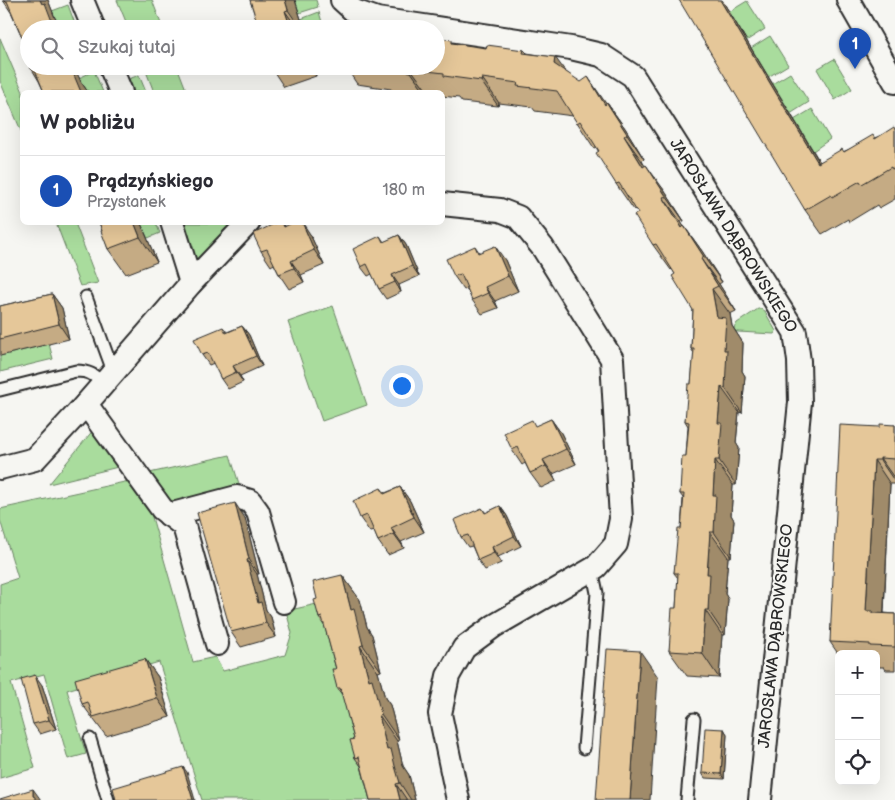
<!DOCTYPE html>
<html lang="pl">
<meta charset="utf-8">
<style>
body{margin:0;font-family:"Balsamiq Sans",sans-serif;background:#f7f7f7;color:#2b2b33}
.controls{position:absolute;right:15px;bottom:15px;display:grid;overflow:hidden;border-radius:8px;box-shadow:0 5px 20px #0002}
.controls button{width:45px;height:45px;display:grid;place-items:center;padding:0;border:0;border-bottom:1px solid #e1e1e2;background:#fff;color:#2b2b33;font:25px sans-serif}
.you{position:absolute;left:401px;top:385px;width:18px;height:18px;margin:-12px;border:4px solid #fff;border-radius:50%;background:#1a73e8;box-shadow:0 0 0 8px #1a73e833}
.badge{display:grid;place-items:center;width:32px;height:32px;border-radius:50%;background:#db2777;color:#fff;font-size:16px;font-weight:700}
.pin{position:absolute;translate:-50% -41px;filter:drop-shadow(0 1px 2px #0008)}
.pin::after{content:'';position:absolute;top:26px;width:18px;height:15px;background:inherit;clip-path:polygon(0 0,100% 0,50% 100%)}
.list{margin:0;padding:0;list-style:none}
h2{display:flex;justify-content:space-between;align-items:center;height:65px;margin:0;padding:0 20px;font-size:21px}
h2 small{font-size:16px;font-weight:400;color:#7c7c81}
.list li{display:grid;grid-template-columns:32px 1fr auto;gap:15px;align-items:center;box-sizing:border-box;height:70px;padding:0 20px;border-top:1px solid #e1e1e2}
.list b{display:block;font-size:19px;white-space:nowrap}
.list p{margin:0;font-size:16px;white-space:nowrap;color:#7c7c81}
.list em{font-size:16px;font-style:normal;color:#7c7c81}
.icon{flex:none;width:28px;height:28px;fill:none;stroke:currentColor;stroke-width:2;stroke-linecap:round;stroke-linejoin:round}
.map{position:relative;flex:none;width:895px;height:800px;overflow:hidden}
.search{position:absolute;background:#fff;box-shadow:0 5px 20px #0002;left:20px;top:20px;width:425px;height:55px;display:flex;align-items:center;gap:12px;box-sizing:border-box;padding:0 18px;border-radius:28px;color:#7c7c81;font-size:19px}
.panel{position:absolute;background:#fff;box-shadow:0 5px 20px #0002;left:20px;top:90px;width:425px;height:135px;border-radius:8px}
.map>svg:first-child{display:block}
.green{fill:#a9dc9d;stroke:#6a8464}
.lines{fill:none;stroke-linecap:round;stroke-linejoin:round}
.lane-casing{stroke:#2b2b2b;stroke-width:15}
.street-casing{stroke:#2b2b2b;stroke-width:26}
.lane{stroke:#f6f6f2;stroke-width:11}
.street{stroke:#f6f6f2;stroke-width:22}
.wall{fill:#c5ab84;stroke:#2b2b2b}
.shaded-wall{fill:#a08b6b;stroke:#2b2b2b}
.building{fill:#e5c799;stroke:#2b2b2b}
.labels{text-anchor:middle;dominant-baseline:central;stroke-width:4;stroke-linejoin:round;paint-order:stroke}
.street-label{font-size:16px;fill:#2b2b2b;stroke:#f6f6f2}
</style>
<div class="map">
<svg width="895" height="800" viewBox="0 0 895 800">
<rect width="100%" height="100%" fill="#f6f6f2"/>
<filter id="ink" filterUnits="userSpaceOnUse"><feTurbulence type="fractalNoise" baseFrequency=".02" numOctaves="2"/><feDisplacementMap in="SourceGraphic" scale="10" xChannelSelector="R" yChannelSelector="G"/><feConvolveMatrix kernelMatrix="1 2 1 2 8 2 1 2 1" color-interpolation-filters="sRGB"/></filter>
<g filter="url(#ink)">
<g class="green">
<path d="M 117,0 L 152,0 L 163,29 L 129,29 Z"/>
<path d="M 295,0 L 316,0 L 318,7 L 299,13 Z"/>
<path d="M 747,1 L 765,29 L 746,41 L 729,12 Z"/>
<path d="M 68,5 L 77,29 L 59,29 L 52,11 Z"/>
<path d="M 319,12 L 324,29 L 304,29 L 301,19 Z"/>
<path d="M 770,36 L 788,65 L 768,77 L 751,48 Z"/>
<path d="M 0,38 L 23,92 L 22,133 L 0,81 Z"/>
<path d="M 834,59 L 852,89 L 835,100 L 817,69 Z"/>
<path d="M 144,66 L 177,66 L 187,92 L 154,92 Z"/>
<path d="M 94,71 L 103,92 L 85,92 L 79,78 Z"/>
<path d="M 790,73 L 809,102 L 790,114 L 772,84 Z"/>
<path d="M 139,75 L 146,92 L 128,92 L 124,81 Z"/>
<path d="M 812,109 L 830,139 L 813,151 L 794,120 Z"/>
<path d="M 56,223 L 75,223 L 98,283 L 80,286 Z"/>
<path d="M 138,223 L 156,223 L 160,233 L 148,238 Z"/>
<path d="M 184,223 L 237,223 L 199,260 L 194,258 Z"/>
<path d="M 333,306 L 367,405 L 322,421 L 288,322 Z"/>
<path d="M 758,309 L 761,309 L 765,312 L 776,331 L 774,334 L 738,332 L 735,331 L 734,328 L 737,323 Z"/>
<path d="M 49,344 L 53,359 L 0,372 L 0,356 Z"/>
<path d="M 94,429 L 122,466 L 49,484 Z"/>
<path d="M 230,455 L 240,487 L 179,501 L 169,501 L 145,474 Z"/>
<path d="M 129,481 L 150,510 L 193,662 L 215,657 L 223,671 L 285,655 L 292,633 L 286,611 L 321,603 L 372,800 L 202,800 L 159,662 L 67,690 L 86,754 L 68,759 L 44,674 L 11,683 L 35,768 L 0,778 L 0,584 L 18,578 L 0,520 L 0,509 Z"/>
</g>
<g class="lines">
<defs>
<g id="lane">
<path d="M 86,297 L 113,371"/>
<path d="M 0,390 L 76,371 C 89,371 94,375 103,383"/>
<path d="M 90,739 L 108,800"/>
<path d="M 584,748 L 597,593 L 592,569"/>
<path d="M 687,800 L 694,719"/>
</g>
<g id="street">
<path d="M 82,0 L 94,29"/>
<path d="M 342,0 L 354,11 L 377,19 L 571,48 L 601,55 L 633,76 L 795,332 L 799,361 L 800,402 L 760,800"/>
<path d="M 848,0 L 895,82"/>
<path d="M 110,66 L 121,92"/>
<path d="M 442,204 L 500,210 L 518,217 L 543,248 L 612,359 L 621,519 L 616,544 L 596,567 L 494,626 L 464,648 L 448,676 L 440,714 L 458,800"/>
<path d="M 172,222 L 191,283"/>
<path d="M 0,468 L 35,459 L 86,404"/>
<path d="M 169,515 L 237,497 L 250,501 L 258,512 L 284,602"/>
<path d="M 217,644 L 184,526 L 162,509 L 86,404 L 191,283 L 249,222"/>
</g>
</defs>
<use href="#lane" class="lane-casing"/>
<use href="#street" class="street-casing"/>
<use href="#lane" class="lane"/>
<use href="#street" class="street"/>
</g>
<g class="wall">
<path d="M 3,0 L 48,0 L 55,18 L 62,28 L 27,49 L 12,14 Z"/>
<path d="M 250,0 L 295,0 L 304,29 L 255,29 L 256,19 Z"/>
<path d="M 722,0 L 820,162 L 895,129 L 895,199 L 879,208 L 877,205 L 849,222 L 848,219 L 822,234 L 805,210 Z"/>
<path d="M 454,44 L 486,48 L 524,50 L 527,53 L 566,72 L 606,104 L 607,103 L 625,128 L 644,159 L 642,161 L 644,166 L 664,190 L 684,221 L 681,222 L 683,226 L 684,226 L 702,251 L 722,282 L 719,284 L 736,311 L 730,314 L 732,326 L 743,343 L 742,371 L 745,376 L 742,413 L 739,412 L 736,443 L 739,448 L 736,485 L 733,485 L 731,515 L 734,520 L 731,557 L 728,557 L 725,594 L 728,599 L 725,635 L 722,635 L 719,678 L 687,676 L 669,651 L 676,608 L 678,578 L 674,573 L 681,529 L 683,498 L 680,494 L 686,456 L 688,426 L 685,421 L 691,384 L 694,353 L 691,349 L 693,310 L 675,274 L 672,269 L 671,270 L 653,245 L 638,213 L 635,209 L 634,210 L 616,184 L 596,147 L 594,148 L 573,116 L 535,111 L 532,107 L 499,103 L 498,106 L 462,102 L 459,98 L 442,96 L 442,92 L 393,92 L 391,89 L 357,84 L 345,66 L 436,66 Z"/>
<path d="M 30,66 L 81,82 L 88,92 L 44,92 L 39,81 Z"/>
<path d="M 270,66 L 313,66 L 316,76 L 284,87 Z"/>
<path d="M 99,222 L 140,222 L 143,228 L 157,262 L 126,274 L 108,249 Z"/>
<path d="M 285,226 L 310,234 L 324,265 L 301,275 L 304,282 L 289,289 L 279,274 L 274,264 L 271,266 L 261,251 Z"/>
<path d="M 399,235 L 406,245 L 419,276 L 399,285 L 401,292 L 386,299 L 379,289 L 372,274 L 368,276 L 361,267 L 380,236 L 384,242 Z"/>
<path d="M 475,246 L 479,252 L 505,260 L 518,291 L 495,301 L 498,308 L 482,314 L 472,300 L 467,289 L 464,290 L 454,276 Z"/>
<path d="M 52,294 L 62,308 L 69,339 L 0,356 L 0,306 Z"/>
<path d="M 242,326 L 249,335 L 262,366 L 240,376 L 243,382 L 228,389 L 221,379 L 214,363 L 209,365 L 202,355 L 223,327 L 227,332 Z"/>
<path d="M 551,419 L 561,433 L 576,464 L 553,474 L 556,481 L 541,488 L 530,473 L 525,463 L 522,465 L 512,450 L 536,426 Z"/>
<path d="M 895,425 L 895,484 L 890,484 L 884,613 L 895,614 L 895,670 L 886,670 L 884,667 L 876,667 L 876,654 L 839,654 L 839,655 L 830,642 L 880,427 Z"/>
<path d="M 400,487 L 410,501 L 424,532 L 401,542 L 404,548 L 388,555 L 378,541 L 374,531 L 370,532 L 360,518 L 381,488 L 385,493 Z"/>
<path d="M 500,506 L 507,516 L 521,546 L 498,557 L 501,563 L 485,570 L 478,560 L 472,546 L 468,547 L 461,537 L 482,508 L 486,513 Z"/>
<path d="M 245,518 L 259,574 L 257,574 L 266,610 L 271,617 L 276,637 L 241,647 L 231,632 Z"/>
<path d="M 342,575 L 360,600 L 367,627 L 372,635 L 381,671 L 378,672 L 385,698 L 390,705 L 399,740 L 397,741 L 403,766 L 409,775 L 415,800 L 370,800 L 361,766 L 355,758 L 354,739 L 343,696 L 337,688 L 336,669 L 325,627 L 319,618 L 317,599 Z"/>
<path d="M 145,659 L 158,677 L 170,717 L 106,736 L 82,704 Z"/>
<path d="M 42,685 L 56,729 L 40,734 L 33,724 Z"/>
<path d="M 724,729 L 727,734 L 724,779 L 705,778 L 702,773 Z"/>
</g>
<g class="shaded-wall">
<path d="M 40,0 L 48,0 L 55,18 L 62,29 L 55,29 Z"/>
<path d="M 285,0 L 295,0 L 304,29 L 301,29 L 288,10 Z"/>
<path d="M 720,0 L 722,0 L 835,188 L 818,163 Z"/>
<path d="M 285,11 L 298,29 L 291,29 Z"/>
<path d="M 555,57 L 573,82 L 554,64 Z"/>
<path d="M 67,66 L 74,66 L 81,82 L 88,92 L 81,92 Z"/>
<path d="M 309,66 L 313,66 L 316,76 Z"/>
<path d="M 411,69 L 428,92 L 425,92 L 411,72 Z"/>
<path d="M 588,77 L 605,102 L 622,130 L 605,105 Z"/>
<path d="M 482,78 L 499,103 L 498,106 L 481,81 Z"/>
<path d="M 607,103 L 625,128 L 644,159 L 627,134 Z"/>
<path d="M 624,136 L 642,161 L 661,192 L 643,167 Z"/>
<path d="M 646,165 L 664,190 L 684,221 L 666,196 Z"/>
<path d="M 663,197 L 681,222 L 700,253 L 682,228 Z"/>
<path d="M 134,222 L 140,222 L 143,228 L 157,262 L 140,237 Z"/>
<path d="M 302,222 L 310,234 L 324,265 L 314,250 Z"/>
<path d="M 684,226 L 702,251 L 722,282 L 704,257 Z"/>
<path d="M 399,235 L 406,245 L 419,276 L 412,266 Z"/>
<path d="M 495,246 L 505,260 L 518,291 L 508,276 Z"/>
<path d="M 701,259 L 719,284 L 736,311 L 718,286 Z"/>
<path d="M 291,261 L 301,275 L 304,282 L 294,268 Z"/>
<path d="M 392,275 L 399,285 L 401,292 L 395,282 Z"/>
<path d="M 485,287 L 495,301 L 498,308 L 488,293 Z"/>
<path d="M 712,289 L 730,314 L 732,326 L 743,343 L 742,371 L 745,376 L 742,413 L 725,388 L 724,350 L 717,317 Z"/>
<path d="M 52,294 L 62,308 L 69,339 L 59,324 Z"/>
<path d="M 242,326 L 249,335 L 262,366 L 256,356 Z"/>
<path d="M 233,366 L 240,376 L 243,382 L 236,372 Z"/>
<path d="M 721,387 L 739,412 L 736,443 L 739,448 L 736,485 L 719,460 L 718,423 Z"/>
<path d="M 551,419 L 561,433 L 576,464 L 566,449 Z"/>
<path d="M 880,458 L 895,479 L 895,482 L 880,460 Z"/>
<path d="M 543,460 L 553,474 L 556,481 L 546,466 Z"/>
<path d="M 715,460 L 733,485 L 731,515 L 734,520 L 731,557 L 714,532 L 713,495 Z"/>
<path d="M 874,460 L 890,484 L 883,626 L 866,611 Z"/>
<path d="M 400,487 L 410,501 L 424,532 L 414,517 Z"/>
<path d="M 235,503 L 245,518 L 259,574 L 249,559 Z"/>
<path d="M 500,506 L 507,516 L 521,546 L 514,536 Z"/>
<path d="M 391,528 L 401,542 L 404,548 L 394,534 Z"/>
<path d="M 710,532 L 728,557 L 725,594 L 728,599 L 725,635 L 708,610 L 707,574 Z"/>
<path d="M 492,547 L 498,557 L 501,563 L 494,553 Z"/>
<path d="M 247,560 L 257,574 L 266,610 L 271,617 L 276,637 L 266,623 L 258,603 Z"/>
<path d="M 342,575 L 360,600 L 367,627 L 372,635 L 381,671 L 363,645 L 351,610 Z"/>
<path d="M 705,610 L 722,635 L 719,678 L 702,653 Z"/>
<path d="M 360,646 L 378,672 L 385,698 L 390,705 L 399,740 L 381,714 L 369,680 Z"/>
<path d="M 640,651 L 658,677 L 650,800 L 630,800 Z"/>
<path d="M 145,659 L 158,677 L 170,717 L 157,698 Z"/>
<path d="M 35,675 L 42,685 L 56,729 L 49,720 Z"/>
<path d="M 379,715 L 397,741 L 403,766 L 409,775 L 415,800 L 411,800 L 400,783 L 387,750 Z"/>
<path d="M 724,729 L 727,734 L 724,779 L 721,774 Z"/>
<path d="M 183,767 L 187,772 L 195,800 L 193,800 Z"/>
<path d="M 396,784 L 407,800 L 400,800 Z"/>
<path d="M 33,789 L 41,800 L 35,800 L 33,796 Z"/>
</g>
<g class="building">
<path d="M 3,0 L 40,0 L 42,4 L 45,3 L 55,29 L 29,29 L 29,62 L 24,51 L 27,49 L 7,1 L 4,2 Z"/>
<path d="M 250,0 L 285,0 L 288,10 L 285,11 L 291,29 L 255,29 L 253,20 L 256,19 Z"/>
<path d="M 679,0 L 720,0 L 818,163 L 842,149 L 844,152 L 873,135 L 875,139 L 894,127 L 895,130 L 895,168 L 892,169 L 891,167 L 862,184 L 860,181 L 832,197 L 831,195 L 805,210 Z"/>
<path d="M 345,26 L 367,29 L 344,29 Z"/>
<path d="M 436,38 L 452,40 L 452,43 L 486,48 L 487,45 L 524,50 L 523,53 L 555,57 L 554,64 L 581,82 L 588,77 L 605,105 L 607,103 L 627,134 L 624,136 L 643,167 L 646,165 L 666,196 L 663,197 L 682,228 L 684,226 L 704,257 L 701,259 L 718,286 L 712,289 L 717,317 L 726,318 L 724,350 L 727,350 L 725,388 L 721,387 L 718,423 L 722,423 L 719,460 L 715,460 L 713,495 L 716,495 L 714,532 L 710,532 L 707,574 L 710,574 L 708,610 L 705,610 L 702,653 L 669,651 L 672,608 L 676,608 L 678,573 L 674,573 L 678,529 L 681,529 L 684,494 L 680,494 L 682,456 L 686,456 L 689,422 L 685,421 L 688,384 L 691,384 L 694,349 L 691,349 L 693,310 L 672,276 L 675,274 L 656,244 L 653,245 L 634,215 L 638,213 L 619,183 L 616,184 L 596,153 L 599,151 L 580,121 L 577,123 L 557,91 L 517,86 L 518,83 L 482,78 L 481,81 L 444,76 L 444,73 L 411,69 L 411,72 L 375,67 L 376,66 L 436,66 Z"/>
<path d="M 30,66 L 67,66 L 68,69 L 71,68 L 81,92 L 44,92 L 34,68 L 31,69 Z"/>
<path d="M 99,222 L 134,222 L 140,237 L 108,249 L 101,231 L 102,231 Z"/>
<path d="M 278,222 L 282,222 L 284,227 L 294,222 L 302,222 L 314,250 L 291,261 L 294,268 L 279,274 L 267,249 L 261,251 L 253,234 Z"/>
<path d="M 399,235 L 412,266 L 392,275 L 395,282 L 379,289 L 367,264 L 361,267 L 353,249 L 380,236 L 383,242 Z"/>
<path d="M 475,246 L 478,253 L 495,246 L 508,276 L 485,287 L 488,293 L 472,300 L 461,274 L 454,276 L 446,259 Z"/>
<path d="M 52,294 L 59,324 L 0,339 L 0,306 Z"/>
<path d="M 242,326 L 256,356 L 233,366 L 236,372 L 221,379 L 208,353 L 202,355 L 194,339 L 223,327 L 226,333 Z"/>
<path d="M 551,419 L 566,449 L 543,460 L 546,466 L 530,473 L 518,447 L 512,450 L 504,433 L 532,420 L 535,426 Z"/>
<path d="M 880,424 L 895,425 L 895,459 L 880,458 L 880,460 L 874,460 L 866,611 L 873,611 L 873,613 L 895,614 L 895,647 L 870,646 L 870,644 L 830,642 L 840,425 L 880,427 Z"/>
<path d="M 400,487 L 414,517 L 391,528 L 394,534 L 378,541 L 367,515 L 360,518 L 353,501 L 381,488 L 384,494 Z"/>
<path d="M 235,503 L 249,559 L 247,560 L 258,603 L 261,602 L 266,623 L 231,632 L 197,513 Z"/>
<path d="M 500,506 L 514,536 L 492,547 L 494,553 L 478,560 L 468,535 L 461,537 L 454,520 L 482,508 L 485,513 Z"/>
<path d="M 342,575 L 351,610 L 354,609 L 363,645 L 360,646 L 369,680 L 372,679 L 381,714 L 379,715 L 387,750 L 391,749 L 395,766 L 400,783 L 396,784 L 400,800 L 370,800 L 359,757 L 355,758 L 350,740 L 354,739 L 340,688 L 337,688 L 332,669 L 336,669 L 322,617 L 319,618 L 314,600 L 317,599 L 313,582 Z"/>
<path d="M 607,649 L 640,651 L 630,800 L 596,800 Z"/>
<path d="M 145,659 L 157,698 L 93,717 L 88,702 L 82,704 L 75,679 Z"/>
<path d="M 35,675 L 49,720 L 33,724 L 21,679 Z"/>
<path d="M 705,728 L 724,729 L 721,774 L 702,773 Z"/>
<path d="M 183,767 L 193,800 L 116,800 L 113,788 Z"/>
<path d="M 33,789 L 33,796 L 35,797 L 35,800 L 0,800 L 0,799 Z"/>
</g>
</g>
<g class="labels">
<g class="street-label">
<text transform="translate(733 236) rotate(58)">JAROSŁAWA DĄBROWSKIEGO</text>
<text transform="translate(776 636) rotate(-84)">JAROSŁAWA DĄBROWSKIEGO</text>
</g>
</g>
</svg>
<div class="controls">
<button>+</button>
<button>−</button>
<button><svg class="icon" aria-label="locate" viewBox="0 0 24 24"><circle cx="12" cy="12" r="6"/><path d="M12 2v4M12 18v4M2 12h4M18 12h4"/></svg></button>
</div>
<div class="you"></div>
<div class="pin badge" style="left:855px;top:69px;background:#1a4fb4">1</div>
<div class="search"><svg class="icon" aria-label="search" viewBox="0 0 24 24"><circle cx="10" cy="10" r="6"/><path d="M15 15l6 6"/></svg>Szukaj tutaj</div>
<section class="panel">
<h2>W pobliżu<small></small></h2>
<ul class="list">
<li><span class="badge" style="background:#1a4fb4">1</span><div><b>Prądzyńskiego</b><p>Przystanek</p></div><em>180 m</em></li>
</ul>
</section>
</div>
